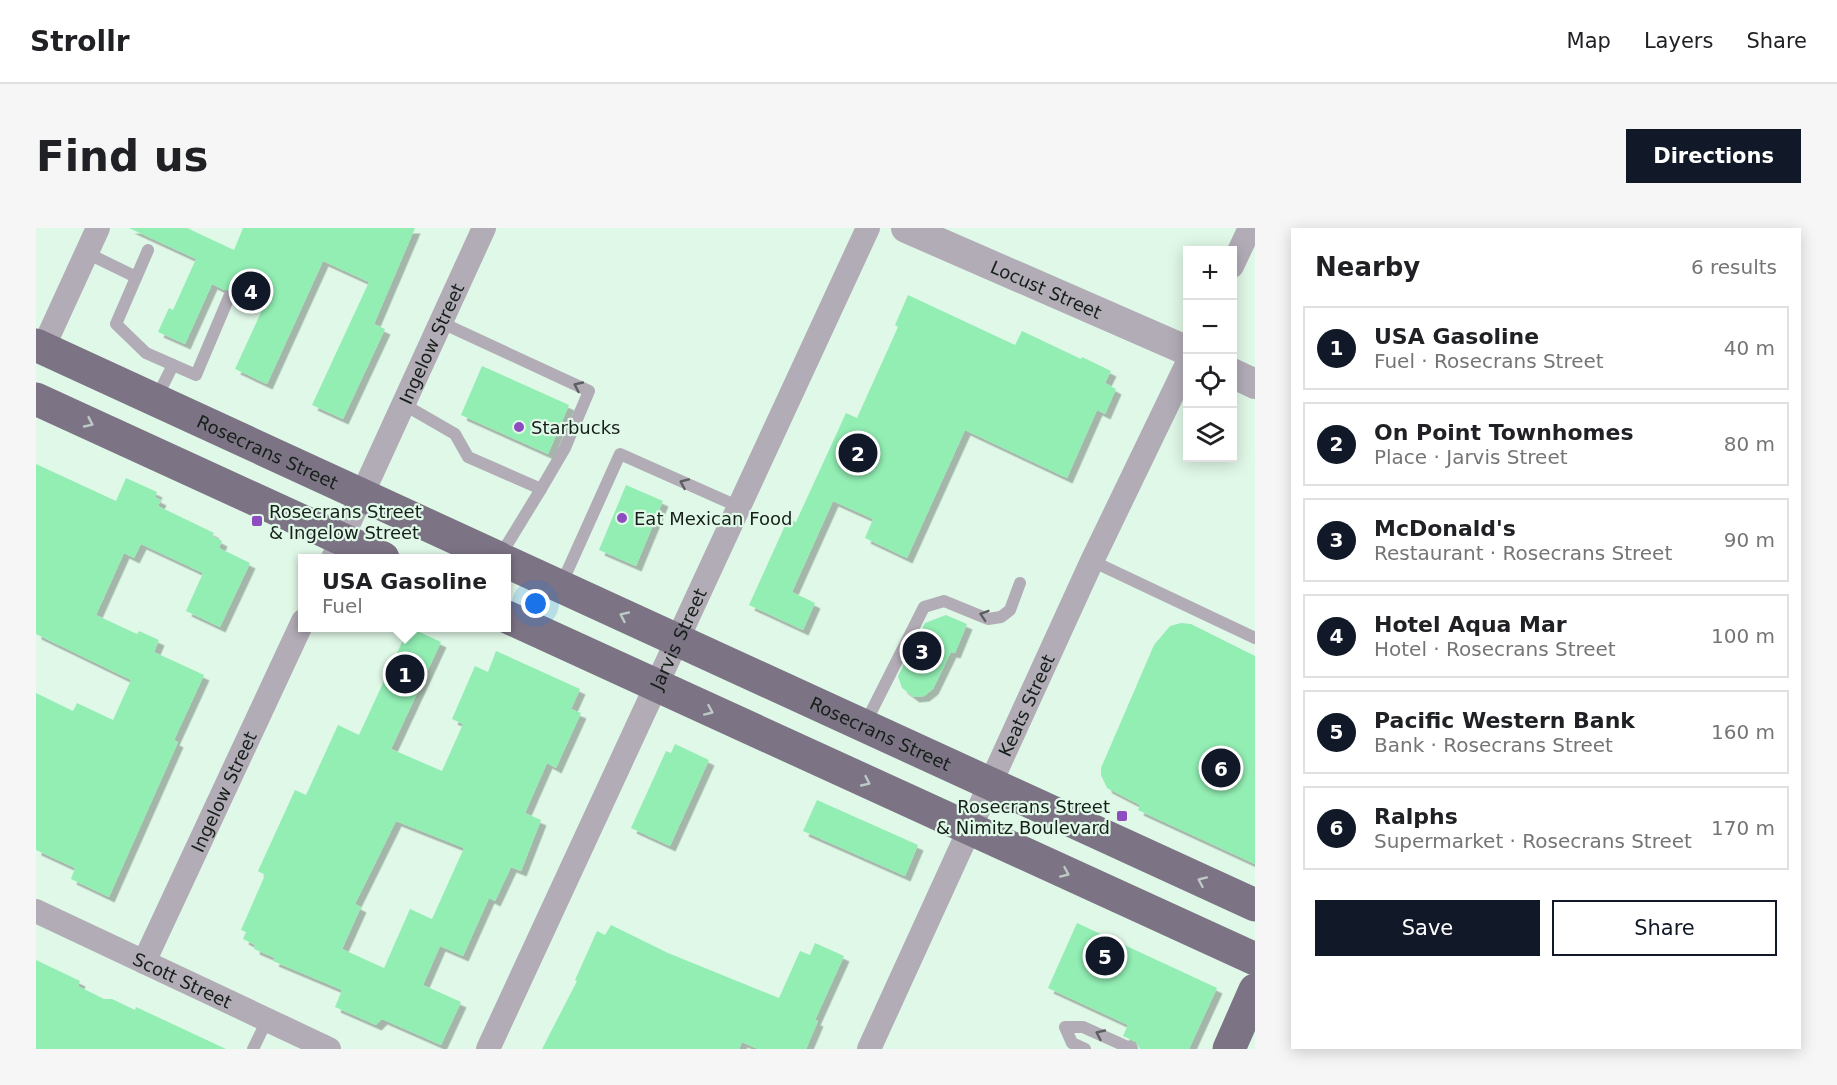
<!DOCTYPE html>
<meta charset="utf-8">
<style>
body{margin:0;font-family:"DejaVu Sans",sans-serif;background:#f6f6f6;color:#202124}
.controls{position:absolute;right:18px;top:18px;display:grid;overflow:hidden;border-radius:0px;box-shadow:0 3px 15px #0003}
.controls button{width:54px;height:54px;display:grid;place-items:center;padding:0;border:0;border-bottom:2px solid #e0e0e0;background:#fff;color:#202124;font:30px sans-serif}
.you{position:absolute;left:500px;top:376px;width:21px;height:21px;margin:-15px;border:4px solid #fff;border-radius:50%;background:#1a73e8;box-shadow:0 0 0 9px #1a73e833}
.badge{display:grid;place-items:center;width:39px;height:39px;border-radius:50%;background:#111827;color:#fff;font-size:20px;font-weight:700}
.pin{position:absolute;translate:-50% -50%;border:3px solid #fff;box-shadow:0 2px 6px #0006}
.popup{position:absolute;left:262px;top:326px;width:213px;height:78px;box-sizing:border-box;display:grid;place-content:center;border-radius:0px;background:#fff;filter:drop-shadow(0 2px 4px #0005);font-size:20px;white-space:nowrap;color:#757577}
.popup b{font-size:22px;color:#202124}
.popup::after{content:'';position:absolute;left:50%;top:100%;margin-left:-12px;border:12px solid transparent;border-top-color:#fff}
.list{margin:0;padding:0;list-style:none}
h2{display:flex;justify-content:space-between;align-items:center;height:78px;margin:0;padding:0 24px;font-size:26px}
h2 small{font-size:20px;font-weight:400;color:#757577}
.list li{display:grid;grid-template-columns:39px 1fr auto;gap:18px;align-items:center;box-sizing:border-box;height:84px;margin:0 12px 12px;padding:0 12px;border:2px solid #e0e0e0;border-radius:0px}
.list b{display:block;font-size:22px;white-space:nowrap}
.list p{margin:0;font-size:20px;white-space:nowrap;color:#757577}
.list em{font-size:20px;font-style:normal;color:#757577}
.actions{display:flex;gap:12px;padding:18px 24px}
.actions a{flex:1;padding:14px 0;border:2px solid #111827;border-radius:0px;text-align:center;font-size:21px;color:#111827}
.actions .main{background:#111827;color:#fff}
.icon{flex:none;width:33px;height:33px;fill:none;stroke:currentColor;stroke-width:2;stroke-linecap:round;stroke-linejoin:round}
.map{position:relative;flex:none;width:1219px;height:821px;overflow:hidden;border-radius:0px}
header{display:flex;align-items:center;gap:36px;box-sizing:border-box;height:84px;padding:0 30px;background:#fff;border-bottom:2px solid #e0e0e0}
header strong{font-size:28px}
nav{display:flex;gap:33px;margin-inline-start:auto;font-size:21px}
.intro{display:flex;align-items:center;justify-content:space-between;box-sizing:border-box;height:144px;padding:0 36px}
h1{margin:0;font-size:42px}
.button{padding:15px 27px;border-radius:0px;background:#111827;color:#fff;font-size:21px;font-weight:700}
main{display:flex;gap:36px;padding:0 36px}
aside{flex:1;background:#fff;border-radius:0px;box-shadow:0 3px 15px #0003}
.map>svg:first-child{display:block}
.building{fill:#92eeb3;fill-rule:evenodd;filter:url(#shadow)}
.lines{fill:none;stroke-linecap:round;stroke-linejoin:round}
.service{stroke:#b1acb6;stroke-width:12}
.minor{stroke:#b1acb6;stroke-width:24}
.tertiary{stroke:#b1acb6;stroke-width:30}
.primary{stroke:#7c7385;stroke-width:33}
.oneway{stroke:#5c5e60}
.oneway2{stroke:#bdc9c5}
.poi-dot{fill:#8e4cc1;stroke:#e0f8e7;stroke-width:2}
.labels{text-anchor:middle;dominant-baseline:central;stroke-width:4.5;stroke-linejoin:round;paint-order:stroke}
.street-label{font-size:18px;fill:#161f19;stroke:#e0f8e7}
.poi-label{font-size:18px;fill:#161f19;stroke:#e0f8e7;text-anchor:start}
</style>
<header>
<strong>Strollr</strong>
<nav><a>Map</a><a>Layers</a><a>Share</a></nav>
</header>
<div class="intro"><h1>Find us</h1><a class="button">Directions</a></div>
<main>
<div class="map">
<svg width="1219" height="821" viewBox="0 0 1219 821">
<defs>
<filter id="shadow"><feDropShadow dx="5.5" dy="5.5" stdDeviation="0" flood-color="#0004"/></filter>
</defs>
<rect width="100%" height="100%" fill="#e0f8e7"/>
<g class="building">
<path d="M 93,0 L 151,0 L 198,22 L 207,0 L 379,0 L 338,96 L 349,101 L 307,191 L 276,177 L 333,54 L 287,33 L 231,156 L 199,141 L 227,80 L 201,68 L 197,62 L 188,62 L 176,56 L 149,116 L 122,104 L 133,80 L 137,82 L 160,31 Z"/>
<path d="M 872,67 L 979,117 L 986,103 L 1045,131 L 1046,129 L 1075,143 L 1069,155 L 1080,161 L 1069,186 L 1061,182 L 1031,250 L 929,202 L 871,330 L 829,310 L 837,291 L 797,273 L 756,364 L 779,375 L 767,402 L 713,377 L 752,291 L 760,294 L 810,185 L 821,190 L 862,99 L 859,97 Z"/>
<path d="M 446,138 L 533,177 L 512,226 L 425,187 Z"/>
<path d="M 0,236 L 80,273 L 90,250 L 121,264 L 119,269 L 125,272 L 122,278 L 178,305 L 176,308 L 186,313 L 183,320 L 214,335 L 184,399 L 150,383 L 167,345 L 105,316 L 98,330 L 88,325 L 60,387 L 101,406 L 103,403 L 123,412 L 118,424 L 168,447 L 138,512 L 142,514 L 73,669 L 35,651 L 39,640 L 0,622 L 0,465 L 37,483 L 41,475 L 77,492 L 95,452 L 0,406 Z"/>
<path d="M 590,257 L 627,273 L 600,338 L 563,322 Z"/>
<path d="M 910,387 L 931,396 L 919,425 L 915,424 L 897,461 L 888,468 L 878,469 L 866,460 L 862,448 L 889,395 Z"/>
<path d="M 1145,395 L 1155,396 L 1219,428 L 1219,636 L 1102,582 L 1104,577 L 1071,560 L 1065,547 L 1065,540 L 1118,417 L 1134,398 Z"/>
<path d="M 373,399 L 405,414 L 355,521 L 406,543 L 427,496 L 416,491 L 439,438 L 452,444 L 460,423 L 544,461 L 535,481 L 545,485 L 520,540 L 511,535 L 489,585 L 505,592 L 485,643 L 475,639 L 459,673 L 453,670 L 427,728 L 404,718 L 387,757 L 425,774 L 405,817 L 346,791 L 340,797 L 299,779 L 306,762 L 237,733 L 239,730 L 218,721 L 219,717 L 207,711 L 210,704 L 205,702 L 229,647 L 222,643 L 259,562 L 270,567 L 302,497 L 323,507 ZM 360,593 L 428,620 L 396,691 L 374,681 L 348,740 L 306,721 L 325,679 L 319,676 Z"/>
<path d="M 639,516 L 673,532 L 634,618 L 595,600 L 630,523 L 635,525 Z"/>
<path d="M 781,572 L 882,617 L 869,648 L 767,603 Z"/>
<path d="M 1041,695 L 1181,760 L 1153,821 L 1104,821 L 1100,814 L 1087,808 L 1092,797 L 1012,760 Z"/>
<path d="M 575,697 L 632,725 L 743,770 L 764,723 L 774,727 L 779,715 L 808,728 L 779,792 L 782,793 L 770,821 L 722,821 L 706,814 L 703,821 L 506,821 L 541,753 L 539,752 L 561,703 L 569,707 Z"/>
<path d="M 0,732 L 44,753 L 42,758 L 68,771 L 76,771 L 99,782 L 100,779 L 190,821 L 0,821 Z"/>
</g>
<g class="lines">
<g class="service">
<path d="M 112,22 L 80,96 L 110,125 L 160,147 L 193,69"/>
<path d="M 51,25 L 100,49"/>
<path d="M 404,94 L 553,163 L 529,220 L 505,261"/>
<path d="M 120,171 L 137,137"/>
<path d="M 367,176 L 419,206 L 432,229 L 505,261 L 464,328"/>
<path d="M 1056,333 L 1219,410"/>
<path d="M 525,357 L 584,226 L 701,278"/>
<path d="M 828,498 L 888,379 L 908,373 L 952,391 L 965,389 L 974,382 L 984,355"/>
<path d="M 217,821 L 231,792"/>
<path d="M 1049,821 L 1036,815 L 1029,799 L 1047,799 L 1096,821"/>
</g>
<g class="minor">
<path d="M 1196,38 L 1214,0"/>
<path d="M 7,120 L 62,0"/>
<path id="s1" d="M 297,330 L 448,0"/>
<path id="s2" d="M 0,683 L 293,821"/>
<path id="s3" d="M 108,734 L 267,393"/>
<path id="s4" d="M 452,821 L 832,0"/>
<path id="s5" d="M 833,821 L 1056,333 L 1152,134"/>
</g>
<g class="tertiary">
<path id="s6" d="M 870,0 L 1152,123"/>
<path d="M 1196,145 L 1219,156"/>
</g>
<g class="primary">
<path id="s7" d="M 0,117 L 463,330"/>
<path d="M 0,171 L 347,330"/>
<path id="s8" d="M 471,334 L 1219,677"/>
<path d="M 471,389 L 1219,731"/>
<path d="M 1193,821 L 1219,762"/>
</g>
</g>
<defs><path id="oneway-chevron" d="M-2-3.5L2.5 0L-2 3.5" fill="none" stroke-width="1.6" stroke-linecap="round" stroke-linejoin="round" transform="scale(1.5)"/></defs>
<g class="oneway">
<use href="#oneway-chevron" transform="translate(542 158) rotate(-155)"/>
<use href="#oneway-chevron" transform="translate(648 255) rotate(-156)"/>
<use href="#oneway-chevron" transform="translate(948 387) rotate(-162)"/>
<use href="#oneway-chevron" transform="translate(1064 806) rotate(-155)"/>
</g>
<g class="oneway2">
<use href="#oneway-chevron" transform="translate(53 195) rotate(25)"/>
<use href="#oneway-chevron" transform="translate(588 388) rotate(-155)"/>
<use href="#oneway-chevron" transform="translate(673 483) rotate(24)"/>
<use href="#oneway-chevron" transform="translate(830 554) rotate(25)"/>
<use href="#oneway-chevron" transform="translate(1029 645) rotate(24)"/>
<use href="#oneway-chevron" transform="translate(1166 653) rotate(-156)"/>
</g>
<g class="poi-dot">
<circle cx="483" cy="199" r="6"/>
<circle cx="586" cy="290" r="6"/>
<rect x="215" y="287" width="12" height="12" rx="3"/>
<rect x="1080" y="582" width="12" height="12" rx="3"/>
</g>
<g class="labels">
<g class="street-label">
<text stroke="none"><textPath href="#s6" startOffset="153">Locust Street</textPath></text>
<text stroke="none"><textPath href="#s1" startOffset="236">Ingelow Street</textPath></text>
<text stroke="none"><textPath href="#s7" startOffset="255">Rosecrans Street</textPath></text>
<text stroke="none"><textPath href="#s4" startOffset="452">Jarvis Street</textPath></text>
<text stroke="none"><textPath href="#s5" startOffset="378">Keats Street</textPath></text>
<text stroke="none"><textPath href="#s8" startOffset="411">Rosecrans Street</textPath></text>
<text stroke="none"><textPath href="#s3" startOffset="188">Ingelow Street</textPath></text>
<text stroke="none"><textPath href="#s2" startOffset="162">Scott Street</textPath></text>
</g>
<g class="poi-label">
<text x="495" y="199">Starbucks</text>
<text x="233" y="283">Rosecrans Street<tspan x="233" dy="21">&amp; Ingelow Street</tspan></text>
<text x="598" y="290">Eat Mexican Food</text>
<text x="1074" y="578" text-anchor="end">Rosecrans Street<tspan x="1074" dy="21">&amp; Nimitz Boulevard</tspan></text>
</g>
</g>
</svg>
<div class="controls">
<button>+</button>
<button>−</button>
<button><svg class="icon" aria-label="locate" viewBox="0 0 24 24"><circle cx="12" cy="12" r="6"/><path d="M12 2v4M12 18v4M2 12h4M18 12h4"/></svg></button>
<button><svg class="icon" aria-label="layers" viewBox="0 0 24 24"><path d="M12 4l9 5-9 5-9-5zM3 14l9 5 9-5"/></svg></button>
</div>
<div class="you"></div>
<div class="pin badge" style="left:369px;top:446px">1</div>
<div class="popup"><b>USA Gasoline</b>Fuel</div>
<div class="pin badge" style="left:822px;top:225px">2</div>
<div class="pin badge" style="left:886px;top:423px">3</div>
<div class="pin badge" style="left:215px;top:63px">4</div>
<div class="pin badge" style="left:1069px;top:728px">5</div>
<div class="pin badge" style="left:1185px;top:540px">6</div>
</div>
<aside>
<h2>Nearby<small>6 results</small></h2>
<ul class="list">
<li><span class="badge">1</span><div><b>USA Gasoline</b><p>Fuel · Rosecrans Street</p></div><em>40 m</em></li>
<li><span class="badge">2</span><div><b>On Point Townhomes</b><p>Place · Jarvis Street</p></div><em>80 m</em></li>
<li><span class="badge">3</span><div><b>McDonald's</b><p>Restaurant · Rosecrans Street</p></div><em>90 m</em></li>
<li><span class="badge">4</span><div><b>Hotel Aqua Mar</b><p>Hotel · Rosecrans Street</p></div><em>100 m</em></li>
<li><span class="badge">5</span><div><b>Pacific Western Bank</b><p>Bank · Rosecrans Street</p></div><em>160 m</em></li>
<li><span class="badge">6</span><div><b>Ralphs</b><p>Supermarket · Rosecrans Street</p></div><em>170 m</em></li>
</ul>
<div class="actions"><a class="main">Save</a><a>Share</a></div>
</aside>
</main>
